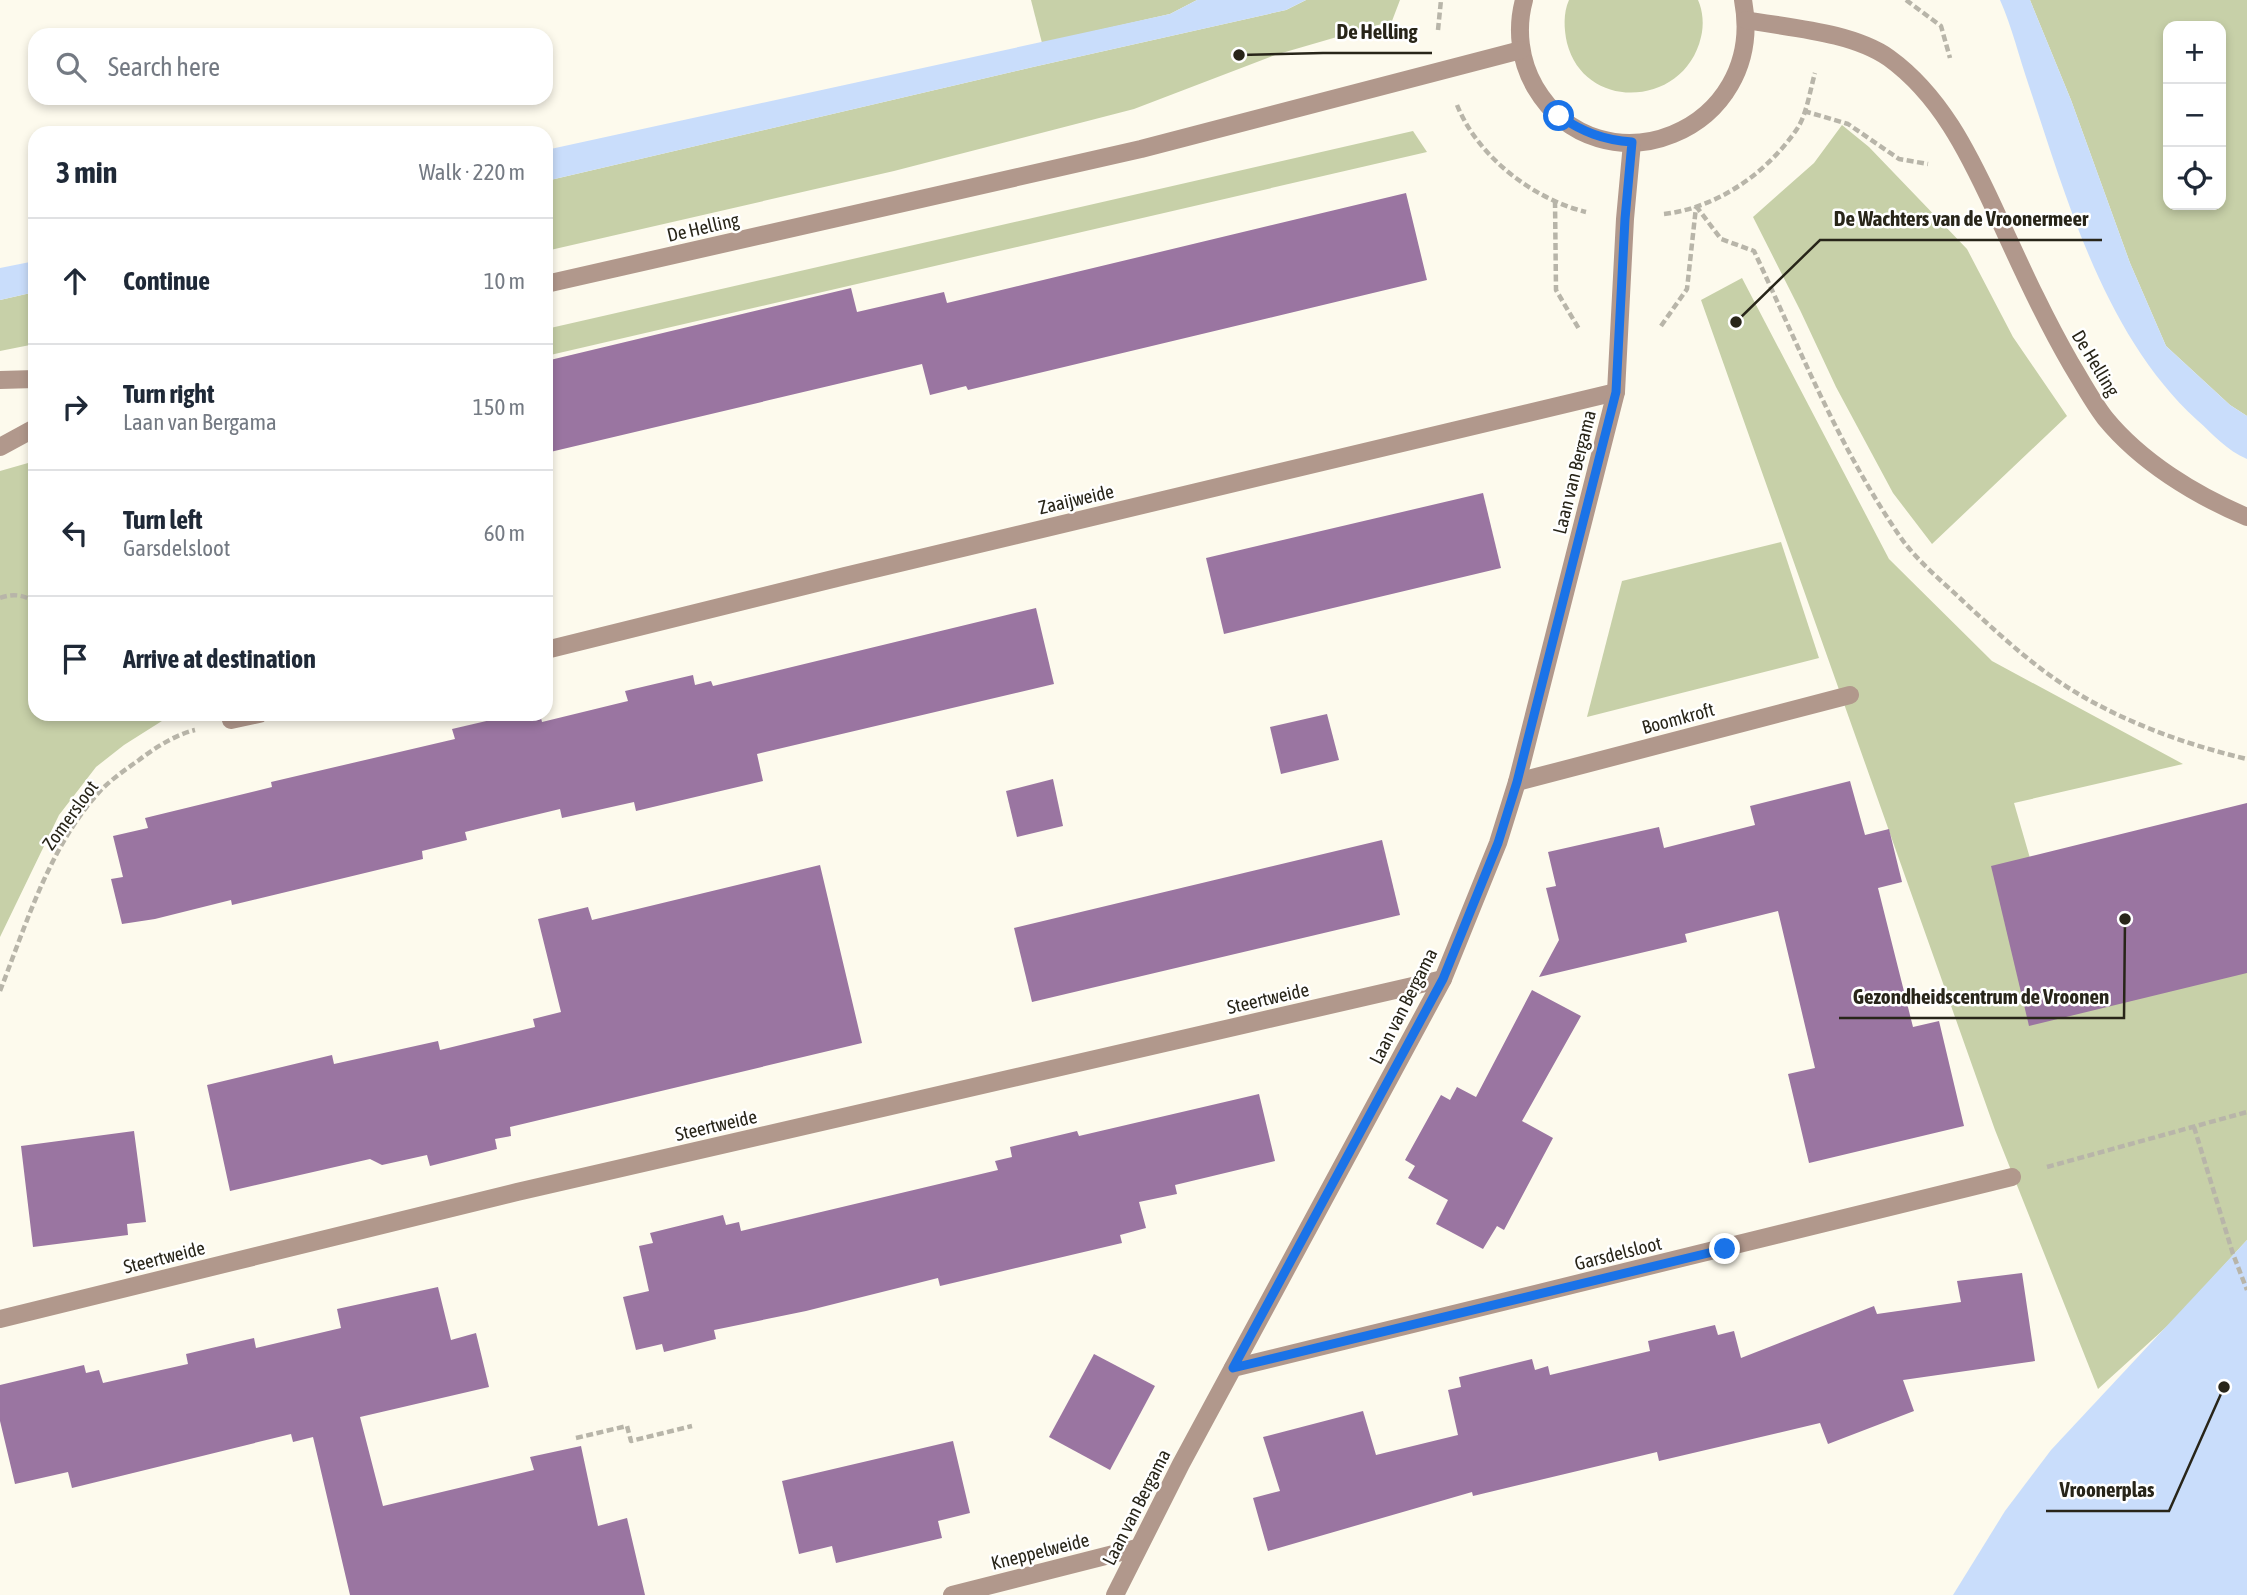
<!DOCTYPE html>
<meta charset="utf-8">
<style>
body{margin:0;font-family:"Asap Condensed",sans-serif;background:#f2f2f3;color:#1f2937}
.controls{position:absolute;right:21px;top:21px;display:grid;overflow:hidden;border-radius:14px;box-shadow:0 4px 10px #0003}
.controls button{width:63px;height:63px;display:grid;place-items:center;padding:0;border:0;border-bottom:2px solid #e0e1e3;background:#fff;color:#1f2937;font:35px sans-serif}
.stop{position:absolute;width:21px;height:21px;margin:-16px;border:5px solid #1a73e8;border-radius:50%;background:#fff}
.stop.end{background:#1a73e8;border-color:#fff;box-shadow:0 2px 7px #0008}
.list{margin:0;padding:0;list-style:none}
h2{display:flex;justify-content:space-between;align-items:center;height:91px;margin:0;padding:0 28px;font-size:30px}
h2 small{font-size:23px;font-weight:400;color:#747a83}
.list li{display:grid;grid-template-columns:46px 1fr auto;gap:21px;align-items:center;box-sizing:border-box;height:126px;padding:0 28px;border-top:2px solid #e0e1e3}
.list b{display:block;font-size:26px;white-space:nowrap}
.list p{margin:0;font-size:23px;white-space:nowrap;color:#747a83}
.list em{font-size:23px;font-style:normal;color:#747a83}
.icon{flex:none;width:38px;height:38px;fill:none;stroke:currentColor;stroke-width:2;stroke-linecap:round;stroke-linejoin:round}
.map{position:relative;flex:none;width:2247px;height:1595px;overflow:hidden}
.search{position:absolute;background:#fff;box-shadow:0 4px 10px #0003;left:28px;top:28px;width:525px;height:77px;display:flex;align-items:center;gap:18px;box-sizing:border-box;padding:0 24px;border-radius:21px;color:#747a83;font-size:26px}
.panel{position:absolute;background:#fff;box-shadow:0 4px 10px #0003;left:28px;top:126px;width:525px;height:595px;border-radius:21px}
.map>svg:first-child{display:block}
.green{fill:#c7d0a8;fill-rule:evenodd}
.water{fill:#c9ddfb}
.building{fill:#9a75a1}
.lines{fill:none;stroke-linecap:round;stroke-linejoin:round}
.path{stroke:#b8b5a9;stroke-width:4.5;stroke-dasharray:7 3.5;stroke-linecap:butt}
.minor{stroke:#b1988c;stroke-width:18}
.route{stroke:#1a73e8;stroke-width:9}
.labels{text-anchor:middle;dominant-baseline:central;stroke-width:5;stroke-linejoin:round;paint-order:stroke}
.street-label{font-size:19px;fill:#282519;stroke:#fff}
.leader{fill:none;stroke:#282519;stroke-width:2.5}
.callout-dot{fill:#282519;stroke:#fff;stroke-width:2.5}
.callout-label{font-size:21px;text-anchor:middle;font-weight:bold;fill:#282519;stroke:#fff;stroke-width:5;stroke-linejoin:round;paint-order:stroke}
</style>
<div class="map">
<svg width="2247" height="1595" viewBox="0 0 2247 1595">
<rect width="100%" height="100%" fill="#fdfaed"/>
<g class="green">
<path d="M 1031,0 L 1197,0 L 1170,14 L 1042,43 Z"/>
<path d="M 1306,0 L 1400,0 L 1392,21 L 1275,55 L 1134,109 L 894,171 L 546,251 L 546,181 L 1033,67 L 1286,10 Z"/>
<path d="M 1569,0 L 1698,0 C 1703,11 1704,25 1701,37 C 1685,107 1585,113 1567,43 C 1564,29 1563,13 1569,0 Z"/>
<path d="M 2030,0 L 2247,0 L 2247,416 L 2230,405 L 2166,346 L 2130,263 L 2071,100 ZM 2168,26 L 2221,26 L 2221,205 L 2168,205 Z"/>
<path d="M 1842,125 L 1869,147 L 1967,249 L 2013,337 L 2067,416 L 1932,544 L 1893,493 L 1836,387 L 1800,310 L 1753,217 L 1814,163 Z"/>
<path d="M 1413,131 L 1427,152 L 546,356 L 546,329 Z"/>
<path d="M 1742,278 L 1889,559 L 1992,661 L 2183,764 L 2014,803 L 2072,1003 L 2247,959 L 2247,1240 L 2174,1320 L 2098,1389 L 1995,1130 L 1701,300 Z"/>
<path d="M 35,292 L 35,344 L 0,351 L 0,300 Z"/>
<path d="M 35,461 L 35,714 L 173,714 L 124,745 L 96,767 L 59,815 L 0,937 L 0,471 Z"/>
<path d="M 1781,542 L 1819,658 L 1587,717 L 1622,581 Z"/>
</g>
<g class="water">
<path d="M 1197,0 L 1306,0 L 1286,10 L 1033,67 L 546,181 L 546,150 L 1170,14 Z"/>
<path d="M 2000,0 L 2030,0 L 2071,100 L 2130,263 L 2166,346 L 2230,405 L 2247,416 L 2247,459 C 2227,451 2213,434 2197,420 C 2105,336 2067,200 2029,86 C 2019,57 2012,27 2000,0 Z"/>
<path d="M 35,261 L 35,292 L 0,300 L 0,268 Z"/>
<path d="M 2247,1240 L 2247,1595 L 1953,1595 L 2005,1511 L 2051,1450 Z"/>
</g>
<g class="building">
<path d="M 1406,193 L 1427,280 L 968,390 L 966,386 L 930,395 L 922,364 L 546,453 L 546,361 L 851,288 L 857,312 L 944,292 L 947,303 Z"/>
<path d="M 1483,493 L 1501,568 L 1224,634 L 1206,558 Z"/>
<path d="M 1036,608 L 1054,684 L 757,754 L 763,781 L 636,811 L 634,802 L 562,818 L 560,809 L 465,832 L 467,840 L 422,851 L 423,859 L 232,905 L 231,900 L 155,919 L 122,924 L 111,879 L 123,877 L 113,836 L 148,828 L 145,818 L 272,787 L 271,782 L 455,739 L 452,729 L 516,714 L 540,714 L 542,722 L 628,701 L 625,691 L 693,675 L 695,685 L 711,681 L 713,686 Z"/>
<path d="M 1327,714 L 1339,760 L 1281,774 L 1270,727 Z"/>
<path d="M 1053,779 L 1063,826 L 1017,837 L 1006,791 Z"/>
<path d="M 1850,781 L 1865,835 L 1889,829 L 1902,882 L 1878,888 L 1913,1027 L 1939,1021 L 1964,1126 L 1809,1163 L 1788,1074 L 1815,1068 L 1778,911 L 1685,934 L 1687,942 L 1539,977 L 1559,940 L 1546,888 L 1556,886 L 1548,852 L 1659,827 L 1664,848 L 1755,825 L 1750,806 Z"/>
<path d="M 2247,803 L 2247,973 L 2029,1026 L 1991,866 Z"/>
<path d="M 1382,840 L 1400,915 L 1032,1002 L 1014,928 Z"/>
<path d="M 820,865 L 862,1043 L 510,1127 L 511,1136 L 495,1139 L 497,1149 L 430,1166 L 427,1155 L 382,1165 L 370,1159 L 230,1191 L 207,1085 L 332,1055 L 334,1064 L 438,1041 L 440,1050 L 535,1027 L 533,1019 L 561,1012 L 538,919 L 588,907 L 592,920 Z"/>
<path d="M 1532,990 L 1581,1016 L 1522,1121 L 1553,1138 L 1504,1230 L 1497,1226 L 1483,1249 L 1436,1224 L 1448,1200 L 1408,1178 L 1415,1166 L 1405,1160 L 1441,1095 L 1450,1100 L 1457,1087 L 1476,1097 Z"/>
<path d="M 1259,1094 L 1275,1161 L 1175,1185 L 1177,1194 L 1139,1202 L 1146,1228 L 1120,1235 L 1122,1243 L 940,1286 L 938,1278 L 806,1311 L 714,1330 L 716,1339 L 664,1352 L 662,1344 L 636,1350 L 623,1297 L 649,1291 L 639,1246 L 653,1243 L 650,1233 L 723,1215 L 726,1225 L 739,1222 L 741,1231 L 998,1170 L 995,1161 L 1012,1157 L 1010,1147 L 1077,1131 L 1079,1136 Z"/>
<path d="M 134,1131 L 146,1222 L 127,1224 L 128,1235 L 33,1247 L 21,1146 Z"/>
<path d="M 2022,1273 L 2035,1361 L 1903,1380 L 1914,1411 L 1828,1444 L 1820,1423 L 1659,1461 L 1657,1452 L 1473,1496 L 1472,1492 L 1268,1551 L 1253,1498 L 1280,1491 L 1263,1437 L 1363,1411 L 1376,1455 L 1458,1435 L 1448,1390 L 1461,1387 L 1459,1377 L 1532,1359 L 1535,1370 L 1548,1366 L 1550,1375 L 1650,1351 L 1648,1341 L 1715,1325 L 1718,1335 L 1734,1331 L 1741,1358 L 1874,1306 L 1877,1314 L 1961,1302 L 1957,1281 Z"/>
<path d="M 438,1287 L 451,1340 L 476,1333 L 489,1387 L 360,1417 L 383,1506 L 534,1470 L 530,1457 L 581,1446 L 598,1526 L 627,1518 L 645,1595 L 350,1595 L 313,1437 L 293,1442 L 291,1434 L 72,1488 L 68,1472 L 15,1484 L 0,1421 L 0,1385 L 84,1365 L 86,1373 L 99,1370 L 103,1383 L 188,1364 L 186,1354 L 254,1338 L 256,1348 L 341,1328 L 337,1309 Z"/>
<path d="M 1094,1354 L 1155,1386 L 1110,1470 L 1049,1437 Z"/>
<path d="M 953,1441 L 970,1513 L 938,1521 L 942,1538 L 836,1563 L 832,1546 L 799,1554 L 782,1481 Z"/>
</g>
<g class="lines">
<g class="path">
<path d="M 1906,0 L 1941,26 L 1950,58"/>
<path d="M 1438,30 L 1441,0"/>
<path d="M 1457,105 C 1478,157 1533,199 1586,212"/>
<path d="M 1804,111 L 1848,124 L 1899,159 L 1928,164"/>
<path d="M 1555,201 L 1556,290 L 1579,329"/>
<path d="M 1696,206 L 1721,239 L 1754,251 C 1799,347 1840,450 1901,538 C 1918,562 1943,582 1964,602 C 1991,627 2018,652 2048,674 C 2106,716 2179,743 2247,759"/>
<path d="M 1664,214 C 1717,208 1767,173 1797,129 C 1807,114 1810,90 1815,73"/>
<path d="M 1661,326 L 1687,289 L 1696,207"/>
<path d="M 0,598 C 13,593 24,595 35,602"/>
<path d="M 0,991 C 27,922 50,845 101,790 C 112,779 126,769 139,760 C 156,747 175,735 195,730"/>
<path d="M 2194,1127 L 2233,1254 L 2247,1290"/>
<path d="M 2047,1167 L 2247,1112"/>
<path d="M 576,1438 L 627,1426 L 631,1441 L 692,1426"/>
</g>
<g class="minor">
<path d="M 1524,0 C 1516,29 1520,61 1535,87 C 1600,197 1768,132 1743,0"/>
<path d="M 1746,20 C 1790,28 1852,32 1889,58 C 1940,95 1968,152 1994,208 C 2018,260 2042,314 2071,364 C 2082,382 2092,401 2105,418 C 2141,462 2195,495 2247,517"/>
<path d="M 546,284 L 1141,149 L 1521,50"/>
<path d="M 0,380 L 35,379"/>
<path d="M 0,447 L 35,428"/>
<path d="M 546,650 L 845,576 L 1616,392"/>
<path d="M 231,720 L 259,714"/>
<path d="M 1517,782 L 1850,695"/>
<path d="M 0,1319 L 517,1192 L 1443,979"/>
<path d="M 1233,1368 L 2012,1177"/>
<path d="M 952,1595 L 1137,1548"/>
<path d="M 1115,1595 L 1181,1464 L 1443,979 L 1498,843 L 1517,782 L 1616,392 L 1625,219 L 1632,143"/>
</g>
</g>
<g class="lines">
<path class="route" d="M 1559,116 C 1583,132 1603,140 1632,142 L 1625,219 L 1616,392 L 1517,782 L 1498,843 L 1443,979 L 1233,1368 L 1725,1249"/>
</g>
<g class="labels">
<g class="street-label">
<text transform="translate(703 227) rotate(-13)">De Helling</text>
<text transform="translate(2096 363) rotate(59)">De Helling</text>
<text transform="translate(1574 472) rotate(-76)">Laan van Bergama</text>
<text transform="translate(1076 499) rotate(-13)">Zaaijweide</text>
<text transform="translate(1678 718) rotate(-15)">Boomkroft</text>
<text transform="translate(70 815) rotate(-54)">Zomersloot</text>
<text transform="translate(1268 998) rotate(-13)">Steertweide</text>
<text transform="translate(1403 1006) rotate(-63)">Laan van Bergama</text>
<text transform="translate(716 1125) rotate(-13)">Steertweide</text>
<text transform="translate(1618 1253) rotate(-14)">Garsdelsloot</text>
<text transform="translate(164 1257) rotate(-14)">Steertweide</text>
<text transform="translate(1136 1507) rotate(-63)">Laan van Bergama</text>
<text transform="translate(1040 1551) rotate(-14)">Kneppelweide</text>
</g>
</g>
<path class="leader" d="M1239 55L1323 53H1432M1736 322L1820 240H2102M2125 919L2124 1018H1839M2224 1387L2169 1511H2046"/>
<g class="callout-dot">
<circle cx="1239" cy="55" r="7"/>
<circle cx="1736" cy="322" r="7"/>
<circle cx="2125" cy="919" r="7"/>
<circle cx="2224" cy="1387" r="7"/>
</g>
<g class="callout-label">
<text x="1377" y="39">De Helling</text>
<text x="1961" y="226">De Wachters van de Vroonermeer</text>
<text x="1981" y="1004">Gezondheidscentrum de Vroonen</text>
<text x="2107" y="1497">Vroonerplas</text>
</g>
</svg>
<div class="controls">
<button>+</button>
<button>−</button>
<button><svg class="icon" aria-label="locate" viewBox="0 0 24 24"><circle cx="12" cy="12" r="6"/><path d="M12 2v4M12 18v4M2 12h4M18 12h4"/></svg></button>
</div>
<div class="stop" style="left:1559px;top:116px"></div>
<div class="stop end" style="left:1725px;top:1249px"></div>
<div class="search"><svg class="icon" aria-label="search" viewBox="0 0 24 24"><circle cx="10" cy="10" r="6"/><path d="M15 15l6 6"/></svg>Search here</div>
<section class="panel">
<h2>3 min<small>Walk · 220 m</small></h2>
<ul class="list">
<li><svg class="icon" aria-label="ahead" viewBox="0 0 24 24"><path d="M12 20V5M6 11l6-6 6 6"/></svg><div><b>Continue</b></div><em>10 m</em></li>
<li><svg class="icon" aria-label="right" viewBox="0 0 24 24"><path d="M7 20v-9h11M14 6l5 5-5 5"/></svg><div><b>Turn right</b><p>Laan van Bergama</p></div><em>150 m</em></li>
<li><svg class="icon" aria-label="left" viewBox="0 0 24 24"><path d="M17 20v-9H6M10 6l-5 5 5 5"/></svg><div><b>Turn left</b><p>Garsdelsloot</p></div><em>60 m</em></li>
<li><svg class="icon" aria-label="arrive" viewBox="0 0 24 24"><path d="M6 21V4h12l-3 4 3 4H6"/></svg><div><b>Arrive at destination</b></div></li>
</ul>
</section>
</div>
